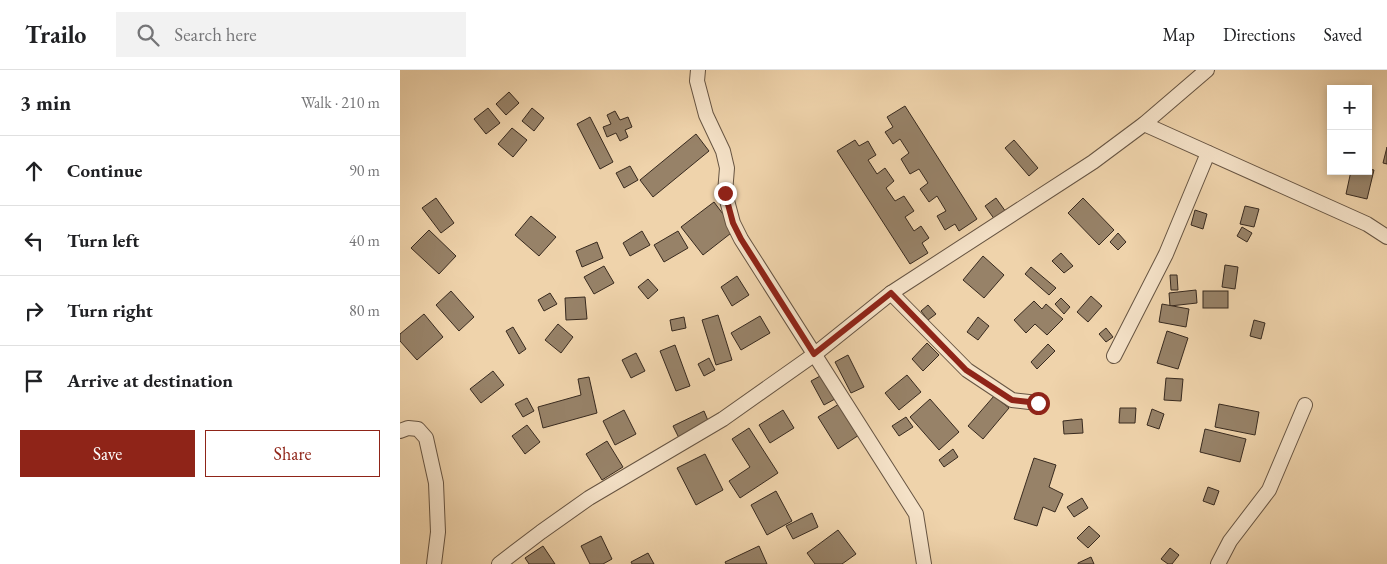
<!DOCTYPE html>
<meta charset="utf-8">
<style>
body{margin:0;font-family:"EB Garamond",serif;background:#f2f2f2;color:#202124}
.controls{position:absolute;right:15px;top:15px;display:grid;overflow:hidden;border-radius:0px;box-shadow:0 2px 8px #0003}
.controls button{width:45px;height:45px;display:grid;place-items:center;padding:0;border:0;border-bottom:1px solid #e0e0e0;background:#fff;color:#202124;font:25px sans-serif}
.stop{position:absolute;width:15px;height:15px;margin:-11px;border:4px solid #8f2418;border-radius:50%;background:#fff}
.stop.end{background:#8f2418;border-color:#fff;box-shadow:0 1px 5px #0008}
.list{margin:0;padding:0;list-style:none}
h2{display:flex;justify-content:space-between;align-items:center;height:65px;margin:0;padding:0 20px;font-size:21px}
h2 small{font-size:16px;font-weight:400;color:#757577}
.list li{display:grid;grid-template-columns:32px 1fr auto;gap:15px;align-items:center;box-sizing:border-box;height:70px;padding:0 20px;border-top:1px solid #e0e0e0}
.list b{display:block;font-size:19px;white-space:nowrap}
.list em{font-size:16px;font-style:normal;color:#757577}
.actions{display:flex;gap:10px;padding:15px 20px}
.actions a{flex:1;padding:11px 0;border:1px solid #8f2418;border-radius:0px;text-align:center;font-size:18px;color:#8f2418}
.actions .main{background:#8f2418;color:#fff}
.icon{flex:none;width:28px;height:28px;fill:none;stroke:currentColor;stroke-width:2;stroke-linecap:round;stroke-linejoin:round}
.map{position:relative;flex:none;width:987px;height:494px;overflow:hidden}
header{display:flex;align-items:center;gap:30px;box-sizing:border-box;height:70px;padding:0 25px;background:#fff;border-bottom:1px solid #e0e0e0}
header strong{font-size:24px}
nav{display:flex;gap:28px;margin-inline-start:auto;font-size:18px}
.search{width:350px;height:45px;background:#f2f2f2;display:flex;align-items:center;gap:12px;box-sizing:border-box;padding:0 18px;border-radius:0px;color:#757577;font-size:19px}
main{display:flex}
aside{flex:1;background:#fff}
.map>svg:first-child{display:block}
.building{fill:#978268;stroke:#382a1f}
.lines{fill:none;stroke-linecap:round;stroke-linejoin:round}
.minor-casing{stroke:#665442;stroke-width:16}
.minor{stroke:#f5e2c8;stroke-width:14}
.route{stroke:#8f2418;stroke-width:6}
</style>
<header>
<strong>Trailo</strong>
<div class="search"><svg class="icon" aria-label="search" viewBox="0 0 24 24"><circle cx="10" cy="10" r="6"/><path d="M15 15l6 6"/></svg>Search here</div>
<nav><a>Map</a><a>Directions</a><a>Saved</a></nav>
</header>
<main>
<aside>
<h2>3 min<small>Walk · 210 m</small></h2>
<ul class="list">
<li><svg class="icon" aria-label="ahead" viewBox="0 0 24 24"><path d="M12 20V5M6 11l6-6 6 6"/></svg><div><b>Continue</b></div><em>90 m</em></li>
<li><svg class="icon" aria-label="left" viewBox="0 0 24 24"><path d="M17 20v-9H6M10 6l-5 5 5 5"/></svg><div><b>Turn left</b></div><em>40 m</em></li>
<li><svg class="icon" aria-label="right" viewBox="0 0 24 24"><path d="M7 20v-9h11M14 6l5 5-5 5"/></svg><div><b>Turn right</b></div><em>80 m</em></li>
<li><svg class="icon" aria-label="arrive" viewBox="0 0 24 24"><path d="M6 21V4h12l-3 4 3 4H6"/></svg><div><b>Arrive at destination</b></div></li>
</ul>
<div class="actions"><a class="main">Save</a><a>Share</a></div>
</aside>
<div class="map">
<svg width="987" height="494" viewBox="0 0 987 494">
<rect width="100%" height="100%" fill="#efd3ab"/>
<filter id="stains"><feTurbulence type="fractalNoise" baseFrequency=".004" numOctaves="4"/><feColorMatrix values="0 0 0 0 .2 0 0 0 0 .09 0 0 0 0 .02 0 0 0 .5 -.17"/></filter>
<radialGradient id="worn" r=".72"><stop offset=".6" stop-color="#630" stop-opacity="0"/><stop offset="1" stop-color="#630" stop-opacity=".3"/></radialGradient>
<g class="building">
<path d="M 109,22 L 119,33 L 106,45 L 96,34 Z"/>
<path d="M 505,36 L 577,149 L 559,161 L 555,154 L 545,160 L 537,146 L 546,141 L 537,126 L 529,132 L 520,119 L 528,113 L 519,99 L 510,104 L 501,89 L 509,83 L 500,69 L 493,74 L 485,62 L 493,57 L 487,47 Z"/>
<path d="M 88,38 L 100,53 L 86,64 L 74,49 Z"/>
<path d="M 132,38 L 144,48 L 134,61 L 122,51 Z"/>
<path d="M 215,41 L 220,50 L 228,47 L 232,57 L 225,60 L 228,67 L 220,71 L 216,63 L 207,67 L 203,57 L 211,54 L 207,45 Z"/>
<path d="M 190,47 L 213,92 L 200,99 L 177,54 Z"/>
<path d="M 112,58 L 127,70 L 113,87 L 98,74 Z"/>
<path d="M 296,64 L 309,81 L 253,127 L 240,110 Z"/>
<path d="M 455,70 L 459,76 L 468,71 L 476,85 L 468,90 L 477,104 L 485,98 L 494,111 L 486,118 L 495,131 L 504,126 L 514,141 L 505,147 L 514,161 L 521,156 L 529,168 L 522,173 L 528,183 L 510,194 L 437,81 Z"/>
<path d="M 614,70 L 638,98 L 629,106 L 605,78 Z"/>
<path d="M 987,77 L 987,94 L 983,93 Z"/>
<path d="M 230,96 L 238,110 L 224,118 L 216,103 Z"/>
<path d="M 968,99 L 974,100 L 967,129 L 946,124 L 951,101 L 968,101 Z"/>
<path d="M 36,128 L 54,153 L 41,163 L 22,138 Z"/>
<path d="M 596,128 L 606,142 L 595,150 L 585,136 Z"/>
<path d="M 683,128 L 714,160 L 699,175 L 668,143 Z"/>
<path d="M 314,132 L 335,160 L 303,185 L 281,157 Z"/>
<path d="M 845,136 L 859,139 L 854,157 L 840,154 Z"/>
<path d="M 795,140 L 807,144 L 803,159 L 791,155 Z"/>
<path d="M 131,146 L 156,167 L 139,186 L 115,165 Z"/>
<path d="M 842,157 L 852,163 L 847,172 L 837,166 Z"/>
<path d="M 29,160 L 56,186 L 39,204 L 11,178 Z"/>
<path d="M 242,161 L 250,175 L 230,186 L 223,173 Z"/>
<path d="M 278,161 L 288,178 L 264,192 L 254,175 Z"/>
<path d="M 718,163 L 726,172 L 718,180 L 710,172 Z"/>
<path d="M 197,172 L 203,188 L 182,197 L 176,181 Z"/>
<path d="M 661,183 L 673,196 L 664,203 L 652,191 Z"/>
<path d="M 583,186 L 604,205 L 584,228 L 563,210 Z"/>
<path d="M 825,195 L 838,197 L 835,219 L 822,217 Z"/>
<path d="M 204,196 L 214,213 L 194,224 L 184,207 Z"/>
<path d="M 631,197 L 656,218 L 649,225 L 625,204 Z"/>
<path d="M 770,205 L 777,205 L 778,220 L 771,220 Z"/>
<path d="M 337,206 L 349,225 L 332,236 L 321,217 Z"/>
<path d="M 248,209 L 258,220 L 248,229 L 238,217 Z"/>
<path d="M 796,220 L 797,233 L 770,236 L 769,223 Z"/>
<path d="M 51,221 L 74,247 L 59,261 L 36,235 Z"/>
<rect x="803" y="221" width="25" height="17"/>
<path d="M 150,223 L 157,234 L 144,241 L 138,230 Z"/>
<path d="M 691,226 L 702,236 L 688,252 L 677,242 Z"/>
<path d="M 185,227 L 187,249 L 166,250 L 165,228 Z"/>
<path d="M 661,228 L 670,237 L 664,244 L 655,234 Z"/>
<path d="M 634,231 L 642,239 L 646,234 L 663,249 L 647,265 L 635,254 L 626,263 L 614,250 Z"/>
<path d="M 762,234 L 789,239 L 786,257 L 759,252 Z"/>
<path d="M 528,235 L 536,244 L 528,250 L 521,241 Z"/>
<path d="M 24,244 L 43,267 L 17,290 L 0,271 L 0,264 Z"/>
<path d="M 318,245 L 332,290 L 316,295 L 302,250 Z"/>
<path d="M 360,246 L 370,263 L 341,280 L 331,263 Z"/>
<path d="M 284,247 L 286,258 L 272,261 L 270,250 Z"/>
<path d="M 578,247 L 589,256 L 578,270 L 567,262 Z"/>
<path d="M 854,250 L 865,253 L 861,269 L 850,266 Z"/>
<path d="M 158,254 L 173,267 L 161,283 L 145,270 Z"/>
<path d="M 113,257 L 126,279 L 119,284 L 106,261 Z"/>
<path d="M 706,258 L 713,267 L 706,272 L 699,264 Z"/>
<path d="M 767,261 L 788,268 L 778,299 L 757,293 Z"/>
<path d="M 527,273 L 539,285 L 523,301 L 512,289 Z"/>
<path d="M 648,274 L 655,281 L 637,299 L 631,292 Z"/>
<path d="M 275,275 L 290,316 L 276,321 L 260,281 Z"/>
<path d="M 236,283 L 245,301 L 231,308 L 222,290 Z"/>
<path d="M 448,285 L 464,317 L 451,323 L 435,292 Z"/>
<path d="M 309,288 L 315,300 L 304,306 L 298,294 Z"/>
<path d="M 93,301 L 104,315 L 81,333 L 70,319 Z"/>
<path d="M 422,305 L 435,329 L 424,335 L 411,311 Z"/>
<path d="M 507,305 L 521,322 L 499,340 L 485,323 Z"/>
<path d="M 189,307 L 197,343 L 143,358 L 138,337 L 181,325 L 178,309 Z"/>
<path d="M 766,308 L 783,309 L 781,331 L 764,330 Z"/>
<path d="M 594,326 L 609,338 L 583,369 L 568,356 Z"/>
<path d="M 127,328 L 134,341 L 123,347 L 115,334 Z"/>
<path d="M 530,329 L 559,362 L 539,380 L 510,347 Z"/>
<path d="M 439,334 L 459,365 L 438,379 L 418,347 Z"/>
<path d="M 819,334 L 859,342 L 855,365 L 815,357 Z"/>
<path d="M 720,338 L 736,338 L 735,353 L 719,353 Z"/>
<path d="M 752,339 L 764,344 L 759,359 L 747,355 Z"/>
<path d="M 224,340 L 236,364 L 215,375 L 203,351 Z"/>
<path d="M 383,340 L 394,358 L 370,373 L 359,355 Z"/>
<path d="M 304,341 L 309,353 L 279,368 L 273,356 Z"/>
<path d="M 506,347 L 513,357 L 499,366 L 492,356 Z"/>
<path d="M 682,349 L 683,363 L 664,364 L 663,351 Z"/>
<path d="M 127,355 L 140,372 L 125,384 L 112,366 Z"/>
<path d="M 349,358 L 378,403 L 340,428 L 329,411 L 350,397 L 332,369 Z"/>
<path d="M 805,359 L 846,369 L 840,392 L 800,382 Z"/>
<path d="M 207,371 L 223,397 L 202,410 L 186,384 Z"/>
<path d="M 553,379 L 558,387 L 544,397 L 539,390 Z"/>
<path d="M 305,384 L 323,420 L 296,435 L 277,398 Z"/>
<path d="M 634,388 L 656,395 L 649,417 L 663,424 L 655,442 L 643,437 L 637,456 L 614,449 Z"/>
<path d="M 808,417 L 819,421 L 814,435 L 803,431 Z"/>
<path d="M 376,421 L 392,451 L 367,465 L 351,435 Z"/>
<path d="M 682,428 L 688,438 L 674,447 L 667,437 Z"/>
<path d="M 412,443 L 418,457 L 393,469 L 386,456 Z"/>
<path d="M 689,456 L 700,466 L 688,478 L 677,468 Z"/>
<path d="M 438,460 L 456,484 L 442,494 L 415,494 L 407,483 Z"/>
<path d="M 201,466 L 212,489 L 203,494 L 190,494 L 181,476 Z"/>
<path d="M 143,476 L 155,494 L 129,494 L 125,488 Z"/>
<path d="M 359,476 L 367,494 L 326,494 L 325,492 Z"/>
<path d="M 770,478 L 779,485 L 772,494 L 768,494 L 761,489 Z"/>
<path d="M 248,483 L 254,494 L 232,494 L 231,492 Z"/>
<path d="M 691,487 L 694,494 L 678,494 L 678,493 Z"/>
</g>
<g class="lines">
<defs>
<g id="minor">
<path d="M 298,0 L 297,11 L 306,45 L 323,81 L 327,98 L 325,123 L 333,153 L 341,169 L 516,444 L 524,494"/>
<path d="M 744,54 L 967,154 L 987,167"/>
<path d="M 491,223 L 567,300 L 612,330 L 638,333"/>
<path d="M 714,286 L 766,184 L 808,83"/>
<path d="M 0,361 L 8,358 L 18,359 L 26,368 L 36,413 L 38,462 L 34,494"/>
<path d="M 99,494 L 141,462 L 189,428 L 323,349 L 415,284 L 491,223 L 693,92 L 744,54 L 807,0"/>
<path d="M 818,494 L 830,471 L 869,420 L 905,335"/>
</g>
</defs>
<use href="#minor" class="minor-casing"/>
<use href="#minor" class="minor"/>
</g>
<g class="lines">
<path class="route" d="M 325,123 L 333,153 L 341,169 L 414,284 L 491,223 L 566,300 L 612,330 L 638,333"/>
</g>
<rect width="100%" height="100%" filter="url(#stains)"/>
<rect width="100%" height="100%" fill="url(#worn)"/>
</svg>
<div class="controls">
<button>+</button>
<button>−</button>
</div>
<div class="stop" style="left:638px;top:333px"></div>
<div class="stop end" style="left:325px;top:123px"></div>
</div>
</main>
